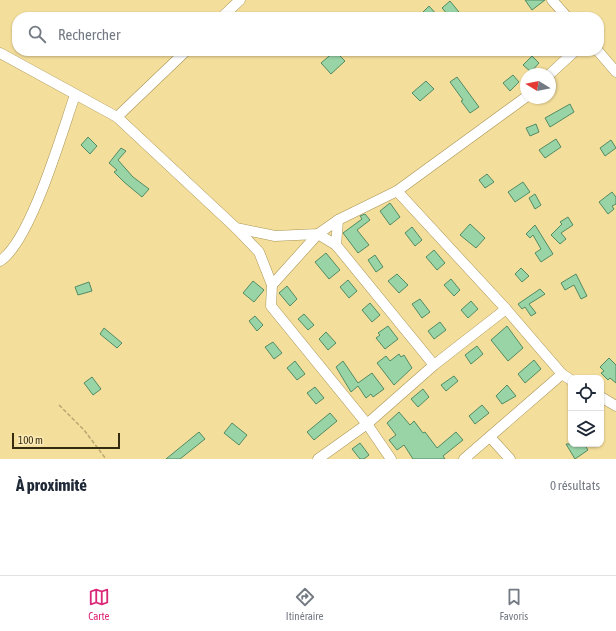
<!DOCTYPE html>
<html lang="fr">
<meta charset="utf-8">
<style>
body{margin:0;font-family:"Asap Condensed",sans-serif;background:#f2f2f3;color:#1f2937}
.controls{position:absolute;right:12px;bottom:12px;display:grid;overflow:hidden;border-radius:8px;box-shadow:0 1px 3px #0004}
.controls button{width:36px;height:36px;display:grid;place-items:center;padding:0;border:0;border-bottom:1px solid #e0e1e3;background:#fff;color:#1f2937;font:20px sans-serif}
.compass{position:absolute;left:520px;top:68px;width:36px;height:36px;border-radius:50%;background:#fff;box-shadow:0 1px 3px #0004;rotate:280deg}
.scale{position:absolute;left:12px;bottom:10px;width:108px;box-sizing:border-box;padding-left:4px;border:2px solid #342b10;border-top:0;font-size:11px;line-height:14px;white-space:nowrap;color:#342b10;-webkit-text-stroke:3px #fdebb7;paint-order:stroke}
.list{margin:0;padding:0;list-style:none}
h2{display:flex;justify-content:space-between;align-items:center;height:52px;margin:0;padding:0 16px;font-size:17px}
h2 small{font-size:13px;font-weight:400;color:#747a83}
.icon{flex:none;width:22px;height:22px;fill:none;stroke:currentColor;stroke-width:2;stroke-linecap:round;stroke-linejoin:round}
.map{position:relative;flex:none;width:616px;height:459px;overflow:hidden}
.search{position:absolute;background:#fff;box-shadow:0 1px 3px #0004;left:12px;right:12px;top:12px;height:44px;display:flex;align-items:center;gap:10px;box-sizing:border-box;padding:0 14px;border-radius:16px;color:#747a83;font-size:15px}
.sheet{height:116px;background:#fff}
nav{display:flex;justify-content:space-around;align-items:center;box-sizing:border-box;height:56px;border-top:1px solid #e0e1e3;background:#fff;font-size:11px;color:#747a83}
nav a{display:grid;justify-items:center;gap:2px}
nav .on{color:#db2777}
.map>svg:first-child{display:block}
.building{fill:#99d4a7;stroke:#528b62}
.lines{fill:none;stroke-linecap:round;stroke-linejoin:round}
.minor-casing{stroke:#aa9555;stroke-width:11}
.path{stroke:#b9a771;stroke-width:1.5;stroke-dasharray:4 2;stroke-linecap:butt}
.minor{stroke:#fff;stroke-width:10}
</style>
<div class="map">
<svg width="616" height="459" viewBox="0 0 616 459">
<rect width="100%" height="100%" fill="#f4de9b"/>
<g class="building">
<path d="M 525,0 L 545,0 L 532,10 Z"/>
<path d="M 450,1 L 463,17 L 450,17 L 442,8 Z"/>
<path d="M 429,6 L 439,17 L 418,17 Z"/>
<path d="M 335,51 L 345,61 L 331,74 L 321,63 Z"/>
<path d="M 532,56 L 539,63 L 531,72 L 523,65 Z"/>
<path d="M 513,75 L 519,82 L 510,91 L 503,83 Z"/>
<path d="M 457,77 L 479,107 L 470,113 L 461,101 L 463,100 L 450,82 Z"/>
<path d="M 426,81 L 434,89 L 420,101 L 412,93 Z"/>
<path d="M 570,104 L 574,112 L 550,127 L 545,118 Z"/>
<path d="M 536,124 L 539,132 L 530,136 L 526,128 Z"/>
<path d="M 88,137 L 97,146 L 90,154 L 81,145 Z"/>
<path d="M 556,139 L 561,147 L 545,158 L 539,150 Z"/>
<path d="M 611,140 L 616,148 L 605,156 L 600,148 Z"/>
<path d="M 121,148 L 126,151 L 118,160 L 133,177 L 149,189 L 142,197 L 124,182 L 114,172 L 117,170 L 109,163 Z"/>
<path d="M 487,174 L 494,182 L 485,188 L 479,180 Z"/>
<path d="M 523,182 L 530,192 L 515,202 L 508,192 Z"/>
<path d="M 612,192 L 616,197 L 616,204 L 612,206 L 614,209 L 608,214 L 599,202 Z"/>
<path d="M 535,194 L 541,205 L 535,209 L 529,198 Z"/>
<path d="M 390,203 L 400,217 L 390,225 L 380,211 Z"/>
<path d="M 365,214 L 370,220 L 357,230 L 369,245 L 358,253 L 343,233 L 362,219 L 360,216 Z"/>
<path d="M 568,217 L 573,225 L 561,233 L 566,239 L 560,244 L 551,235 L 562,224 L 560,222 Z"/>
<path d="M 470,224 L 485,238 L 476,248 L 460,235 Z"/>
<path d="M 535,225 L 553,254 L 541,262 L 535,253 L 541,249 L 533,235 L 530,238 L 526,234 Z"/>
<path d="M 412,227 L 422,240 L 415,246 L 405,233 Z"/>
<path d="M 434,250 L 445,263 L 437,270 L 426,257 Z"/>
<path d="M 326,253 L 340,270 L 329,279 L 315,262 Z"/>
<path d="M 375,255 L 383,267 L 376,272 L 368,260 Z"/>
<path d="M 521,268 L 529,276 L 522,282 L 515,274 Z"/>
<path d="M 397,274 L 408,285 L 399,293 L 388,281 Z"/>
<path d="M 576,274 L 587,296 L 581,299 L 574,285 L 565,290 L 561,283 Z"/>
<path d="M 451,279 L 460,290 L 454,296 L 444,285 Z"/>
<path d="M 348,280 L 357,291 L 349,298 L 340,287 Z"/>
<path d="M 253,281 L 264,290 L 254,302 L 243,293 Z"/>
<path d="M 89,282 L 92,291 L 78,295 L 75,287 Z"/>
<path d="M 287,286 L 297,299 L 290,306 L 279,293 Z"/>
<path d="M 540,289 L 545,294 L 529,304 L 536,313 L 531,316 L 525,307 L 522,309 L 518,304 Z"/>
<path d="M 420,299 L 430,312 L 422,318 L 412,304 Z"/>
<path d="M 471,301 L 478,309 L 468,318 L 461,310 Z"/>
<path d="M 370,303 L 380,315 L 372,322 L 362,310 Z"/>
<path d="M 304,314 L 314,325 L 308,330 L 298,319 Z"/>
<path d="M 255,316 L 263,325 L 257,331 L 249,321 Z"/>
<path d="M 440,322 L 446,330 L 434,339 L 428,331 Z"/>
<path d="M 388,326 L 398,339 L 385,349 L 376,338 L 380,335 L 378,333 Z"/>
<path d="M 507,326 L 523,348 L 508,361 L 491,340 Z"/>
<path d="M 104,328 L 122,343 L 117,348 L 100,334 Z"/>
<path d="M 326,332 L 336,343 L 328,350 L 319,339 Z"/>
<path d="M 273,342 L 282,353 L 274,359 L 265,347 Z"/>
<path d="M 477,346 L 483,354 L 471,364 L 465,355 Z"/>
<path d="M 399,354 L 401,357 L 404,355 L 412,368 L 394,385 L 377,363 L 386,356 L 390,361 Z"/>
<path d="M 609,358 L 616,365 L 616,383 L 610,378 L 608,380 L 601,373 L 604,371 L 600,367 Z"/>
<path d="M 534,360 L 541,369 L 525,383 L 518,374 Z"/>
<path d="M 295,361 L 305,374 L 297,380 L 287,368 Z"/>
<path d="M 343,361 L 358,383 L 372,373 L 384,389 L 373,397 L 371,394 L 366,398 L 358,386 L 351,392 L 336,367 Z"/>
<path d="M 454,376 L 458,381 L 446,391 L 441,385 Z"/>
<path d="M 92,377 L 101,389 L 93,395 L 84,383 Z"/>
<path d="M 507,385 L 516,396 L 502,404 L 496,396 Z"/>
<path d="M 315,387 L 324,398 L 316,404 L 307,393 Z"/>
<path d="M 423,389 L 429,397 L 418,407 L 411,399 Z"/>
<path d="M 482,405 L 489,413 L 475,424 L 469,416 Z"/>
<path d="M 399,412 L 410,425 L 414,421 L 423,433 L 425,432 L 437,448 L 456,432 L 463,440 L 443,456 L 445,459 L 413,459 L 404,445 L 397,450 L 389,440 L 396,435 L 387,423 Z"/>
<path d="M 330,413 L 337,421 L 314,440 L 307,432 Z"/>
<path d="M 232,423 L 247,435 L 239,445 L 224,433 Z"/>
<path d="M 199,432 L 205,439 L 180,459 L 166,459 Z"/>
<path d="M 360,443 L 369,455 L 364,459 L 360,459 L 352,449 Z"/>
<path d="M 566,444 L 584,444 L 588,450 L 575,459 Z"/>
</g>
<g class="lines">
<defs>
<g id="minor">
<path d="M 552,0 L 567,17"/>
<path d="M 222,17 L 240,0"/>
<path d="M 598,51 L 616,72"/>
<path d="M 0,53 L 117,117 L 236,228 L 275,236 L 318,234 L 338,220 L 397,191 L 526,97"/>
<path d="M 550,74 L 575,51"/>
<path d="M 117,117 L 186,51"/>
<path d="M 397,191 L 506,309 L 562,374 L 571,380"/>
<path d="M 236,228 L 259,252 L 272,285 L 271,306 L 367,424 L 391,459"/>
<path d="M 336,245 L 338,220"/>
<path d="M 0,261 C 31,241 62,132 75,95"/>
<path d="M 272,285 L 318,234 L 336,245 L 434,365"/>
<path d="M 601,397 L 616,406"/>
<path d="M 490,437 L 510,459"/>
<path d="M 318,459 L 367,424 L 434,365 L 506,309"/>
<path d="M 464,459 L 562,374"/>
</g>
</defs>
<use href="#minor" class="minor-casing"/>
<path class="path" d="M 59,405 L 84,430 L 106,459"/>
<use href="#minor" class="minor"/>
</g>
</svg>
<div class="controls">
<button><svg class="icon" aria-label="locate" viewBox="0 0 24 24"><circle cx="12" cy="12" r="6"/><path d="M12 2v4M12 18v4M2 12h4M18 12h4"/></svg></button>
<button><svg class="icon" aria-label="layers" viewBox="0 0 24 24"><path d="M12 4l9 5-9 5-9-5zM3 14l9 5 9-5"/></svg></button>
</div>
<svg class="compass" viewBox="-18 -18 36 36"><path d="M0-13l5 13h-10z" fill="#e53935"/><path d="M0 13l5-13h-10z" fill="#747a83"/></svg>
<div class="scale">100 m</div>
<div class="search"><svg class="icon" aria-label="search" viewBox="0 0 24 24"><circle cx="10" cy="10" r="6"/><path d="M15 15l6 6"/></svg>Rechercher</div>
</div>
<section class="sheet">
<h2>À proximité<small>0 résultats</small></h2>
<ul class="list">
</ul>
</section>
<nav>
<a class="on"><svg class="icon" aria-label="map" viewBox="0 0 24 24"><path d="M3 6l6-2 6 2 6-2v14l-6 2-6-2-6 2zM9 4v14M15 6v14"/></svg>Carte</a>
<a><svg class="icon" aria-label="directions" viewBox="0 0 24 24"><path d="M12 3l9 9-9 9-9-9zM9 14v-3h6M13 9l2 2-2 2"/></svg>Itinéraire</a>
<a><svg class="icon" aria-label="saved" viewBox="0 0 24 24"><path d="M7 4h10v16l-5-4-5 4z"/></svg>Favoris</a>
</nav>
